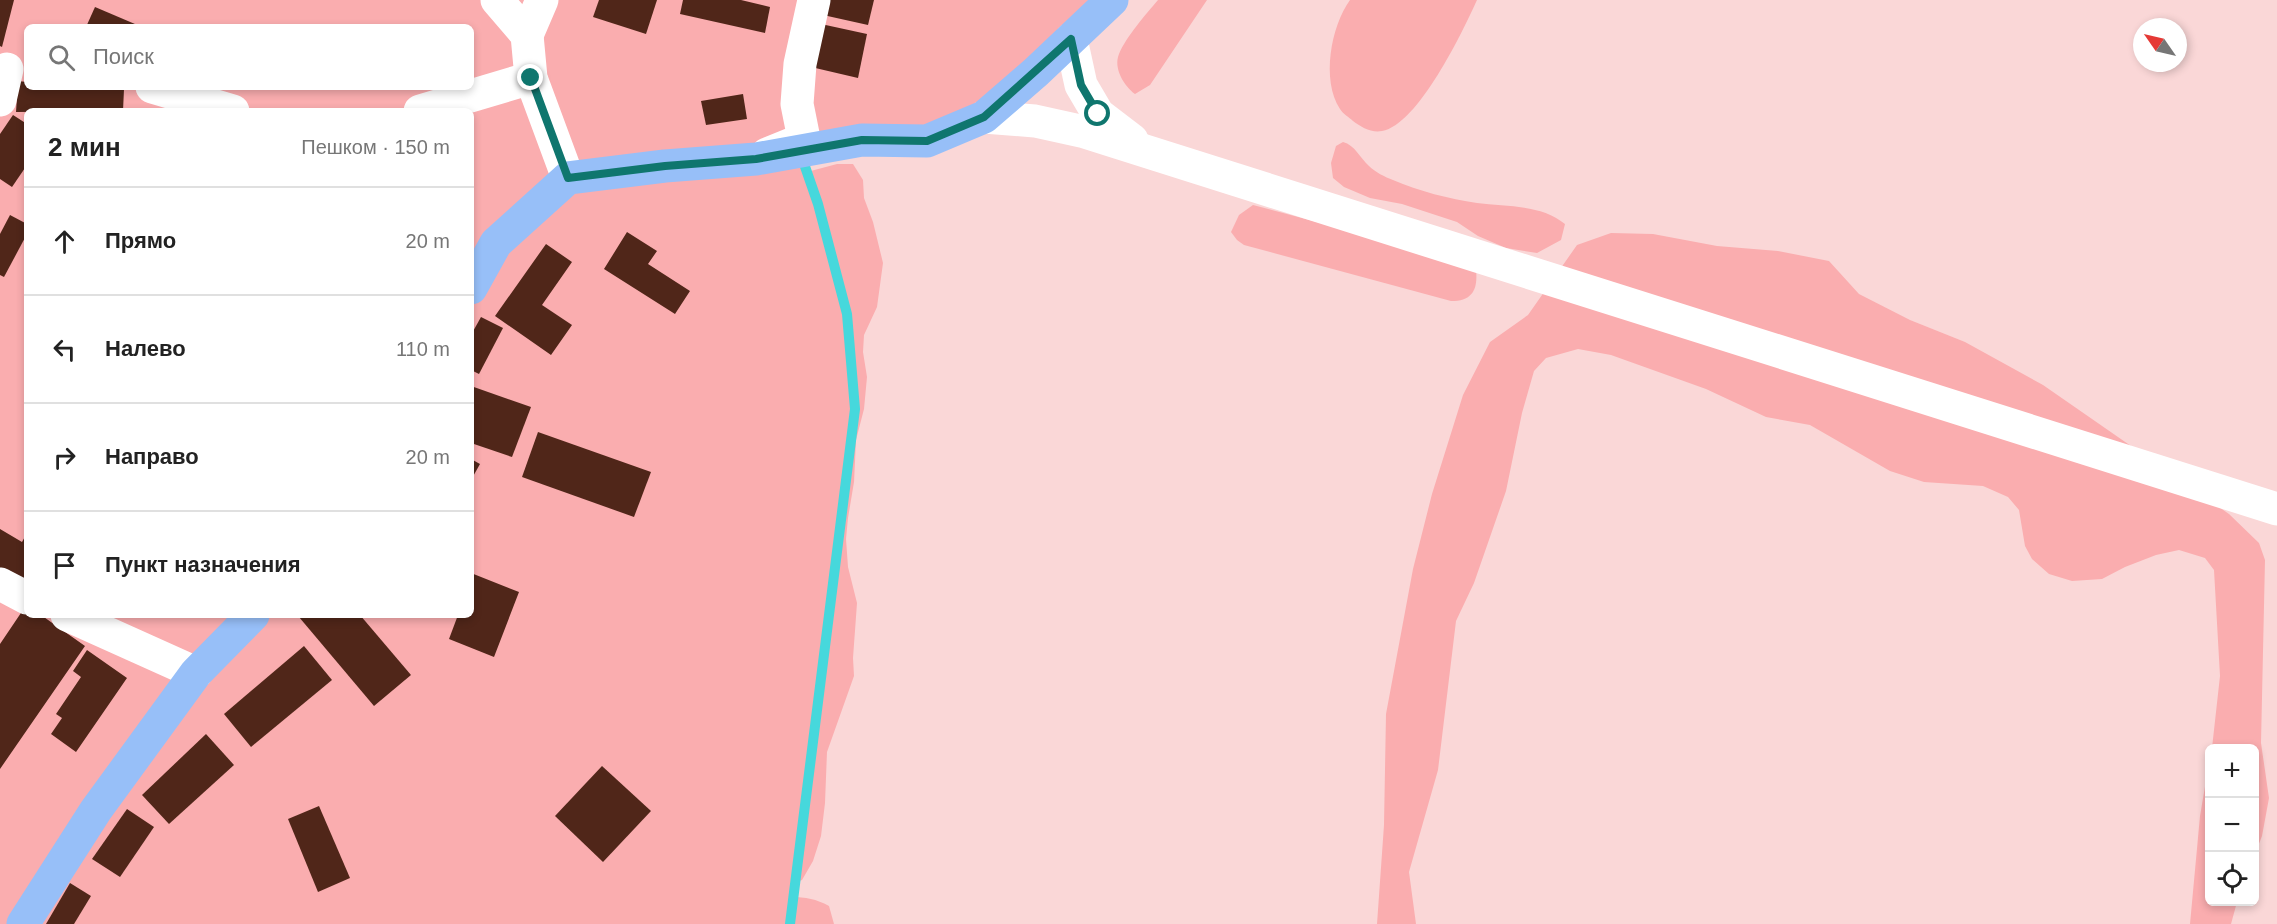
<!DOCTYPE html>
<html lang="ru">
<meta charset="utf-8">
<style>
body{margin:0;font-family:Helvetica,sans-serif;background:#f2f2f2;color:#222}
.controls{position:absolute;right:18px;bottom:18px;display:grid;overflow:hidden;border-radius:9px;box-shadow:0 3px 9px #0003}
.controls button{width:54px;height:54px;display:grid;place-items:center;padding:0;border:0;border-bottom:2px solid #e0e0e0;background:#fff;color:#222;font:30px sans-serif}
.compass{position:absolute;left:2133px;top:18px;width:54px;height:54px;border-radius:50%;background:#fff;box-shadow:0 3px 9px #0003;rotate:304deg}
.stop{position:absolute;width:18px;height:18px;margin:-14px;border:4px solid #0f766e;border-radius:50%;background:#fff}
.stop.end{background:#0f766e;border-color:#fff;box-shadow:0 2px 6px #0008}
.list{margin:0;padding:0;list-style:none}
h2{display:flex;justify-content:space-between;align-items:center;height:78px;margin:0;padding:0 24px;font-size:26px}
h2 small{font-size:20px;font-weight:400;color:#767676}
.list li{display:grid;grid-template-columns:39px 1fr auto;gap:18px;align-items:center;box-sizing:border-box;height:108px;padding:0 24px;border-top:2px solid #e0e0e0}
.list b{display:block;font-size:22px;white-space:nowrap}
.list em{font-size:20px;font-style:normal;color:#767676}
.icon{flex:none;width:33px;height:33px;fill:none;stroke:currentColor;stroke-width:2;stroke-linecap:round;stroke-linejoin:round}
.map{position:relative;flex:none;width:2277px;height:924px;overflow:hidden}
.search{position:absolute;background:#fff;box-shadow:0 3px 9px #0003;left:24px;top:24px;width:450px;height:66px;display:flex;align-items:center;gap:15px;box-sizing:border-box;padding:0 21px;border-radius:9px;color:#767676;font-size:22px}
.panel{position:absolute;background:#fff;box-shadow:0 3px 9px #0003;left:24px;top:108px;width:450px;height:510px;border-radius:9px}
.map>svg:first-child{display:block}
.green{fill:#faadaf;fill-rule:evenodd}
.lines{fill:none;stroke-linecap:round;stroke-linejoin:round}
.stream{stroke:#46d8dc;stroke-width:10}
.building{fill:#502619}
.minor{stroke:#fff;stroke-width:33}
.major{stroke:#97bff8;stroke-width:33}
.route{stroke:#0f766e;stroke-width:8}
</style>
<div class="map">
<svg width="2277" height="924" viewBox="0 0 2277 924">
<rect width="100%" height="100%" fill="#fad7d7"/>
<g class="green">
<path d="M 0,0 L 1112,0 L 984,117 L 800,152 L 807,172 L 837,164 L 853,164 L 863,180 L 864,198 L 873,222 L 883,263 L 877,307 L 864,335 L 863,352 L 867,377 L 864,409 L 856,440 L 854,482 L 848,518 L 846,539 L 848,567 L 857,603 L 853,658 L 854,676 L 827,752 L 825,803 L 821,836 L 813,861 L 802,880 L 792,884 L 791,897 C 806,897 816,899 829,906 L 834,924 L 0,924 ZM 27,27 L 471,27 L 471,87 L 27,87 ZM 27,111 L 471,111 L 471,615 L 27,615 Z"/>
<path d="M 1158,0 L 1207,0 L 1150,85 L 1135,94 C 1124,86 1113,68 1119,54 C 1126,37 1146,14 1158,0 Z"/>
<path d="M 1350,0 L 1477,0 C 1463,31 1418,125 1382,131 C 1371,133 1361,127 1353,121 C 1349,117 1343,114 1340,109 C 1321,80 1331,26 1350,0 Z"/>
<path d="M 1343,142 C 1355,145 1360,158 1369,166 C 1375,172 1385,177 1393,180 C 1419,191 1449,199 1477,203 C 1506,207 1541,204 1565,224 L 1561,240 L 1537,253 L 1506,248 L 1478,236 L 1457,222 L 1402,204 L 1370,198 L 1344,187 L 1333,178 L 1331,163 L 1336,146 Z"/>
<path d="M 1253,205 L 1467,262 L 1476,269 C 1478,289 1473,301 1451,301 L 1244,245 L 1237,240 L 1231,232 L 1239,215 Z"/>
<path d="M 1611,233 L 1653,234 L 1717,246 L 1778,251 L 1829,261 L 1859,294 L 1910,320 L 1965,342 L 2043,385 L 2229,514 L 2259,543 L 2265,560 L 2261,743 L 2269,798 L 2262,836 L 2255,854 L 2254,748 L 2212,748 L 2220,676 L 2214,570 L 2205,558 L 2179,550 L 2156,555 L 2125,567 L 2102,579 L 2072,581 L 2049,574 L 2032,559 L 2025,546 L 2019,510 L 2008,497 L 1983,486 L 1924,482 L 1890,471 L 1810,425 L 1766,417 L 1706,389 L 1611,355 L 1578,349 L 1546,358 L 1534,371 L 1522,413 L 1506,491 L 1474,583 L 1456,621 L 1438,770 L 1409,872 L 1416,924 L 1377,924 L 1384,825 L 1386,714 L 1413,569 L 1432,494 L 1463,395 L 1490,342 L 1528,315 L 1577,245 Z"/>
<path d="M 2209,763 L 2210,902 L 2237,902 L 2231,924 L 2190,924 L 2200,816 Z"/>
</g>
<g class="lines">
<path class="stream" d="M 790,924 L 855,409 L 847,314 L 818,204 L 801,155"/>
</g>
<g class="building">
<path d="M 0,0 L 14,0 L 2,47 L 0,46 Z"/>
<path d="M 599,0 L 657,0 L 646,34 L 593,17 Z"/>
<path d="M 683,0 L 741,0 L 770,7 L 765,33 L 680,14 Z"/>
<path d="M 826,0 L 874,0 L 868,25 L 823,15 Z"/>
<path d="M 95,7 L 142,27 L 86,27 Z"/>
<path d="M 821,24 L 867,34 L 858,78 L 811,67 Z"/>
<path d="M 18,81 L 27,82 L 27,87 L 94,87 L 124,89 L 123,111 L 16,112 Z"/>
<path d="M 743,94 L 747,119 L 706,125 L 701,101 Z"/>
<path d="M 13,115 L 27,124 L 27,165 L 12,187 L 0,179 L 0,134 Z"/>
<path d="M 10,215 L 27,224 L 27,234 L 4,277 L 0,275 L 0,234 Z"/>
<path d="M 627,232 L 657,251 L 648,264 L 690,291 L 675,314 L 604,269 Z"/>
<path d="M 546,244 L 572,262 L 542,305 L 572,325 L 551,355 L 495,316 Z"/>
<path d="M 481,317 L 503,328 L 479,374 L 471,370 L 471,335 Z"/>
<path d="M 471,386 L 531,407 L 512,457 L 471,443 Z"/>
<path d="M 538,432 L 651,472 L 634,517 L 522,477 Z"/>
<path d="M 471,459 L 480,464 L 471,480 Z"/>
<path d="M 0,529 L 22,542 L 27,533 L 27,586 L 0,570 Z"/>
<path d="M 471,573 L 519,592 L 494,657 L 449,639 L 458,615 L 471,615 Z"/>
<path d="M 27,604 L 27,615 L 41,615 L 85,646 L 0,769 L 0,644 Z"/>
<path d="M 301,615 L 360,615 L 411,675 L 374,706 L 299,617 Z"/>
<path d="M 304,646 L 332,680 L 251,747 L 224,714 Z"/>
<path d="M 87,650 L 127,678 L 76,752 L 51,734 L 62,718 L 56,714 L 81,677 L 73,671 Z"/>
<path d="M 206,734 L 234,765 L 169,824 L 142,795 Z"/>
<path d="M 602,766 L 651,811 L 603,862 L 555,816 Z"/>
<path d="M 319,806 L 350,878 L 318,892 L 288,819 Z"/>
<path d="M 127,809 L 154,827 L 120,877 L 92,859 Z"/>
<path d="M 70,883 L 91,896 L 74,924 L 46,924 Z"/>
</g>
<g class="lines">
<g class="minor">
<path d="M 497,0 L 527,35 L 531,78 L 568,178"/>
<path d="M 527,35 L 542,0"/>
<path d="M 1071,39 L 1081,85 L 1098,114 L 1132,140"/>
<path d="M 152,87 L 233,111"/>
<path d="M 0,100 L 7,69"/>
<path d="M 420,111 L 531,78"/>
<path d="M 984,117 L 1035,121 L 1085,132 L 2277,509"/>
<path d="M 767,154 L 804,139 L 797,104 L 800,64 L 814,0"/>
<path d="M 0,584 L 27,598"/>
<path d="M 67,615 L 196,673"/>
</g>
<g class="major">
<path d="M 471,288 L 496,243 L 568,178 L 665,166 L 756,159 L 862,140 L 927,141 L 984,117 L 1036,72 L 1112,0"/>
<path d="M 23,924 L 96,810 L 196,673 L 253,615"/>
</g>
</g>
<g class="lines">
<path class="route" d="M 531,78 L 568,178 L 665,166 L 756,159 L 862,140 L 927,141 L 984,117 L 1071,39 L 1081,85 L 1098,114"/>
</g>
</svg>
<div class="controls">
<button>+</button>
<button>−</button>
<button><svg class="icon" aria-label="locate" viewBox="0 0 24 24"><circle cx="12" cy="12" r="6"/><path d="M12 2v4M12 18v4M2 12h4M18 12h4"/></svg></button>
</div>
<svg class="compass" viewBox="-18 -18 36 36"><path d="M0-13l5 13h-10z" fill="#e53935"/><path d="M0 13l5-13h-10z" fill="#767676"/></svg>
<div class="stop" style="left:1098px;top:114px"></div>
<div class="stop end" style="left:531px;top:78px"></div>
<div class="search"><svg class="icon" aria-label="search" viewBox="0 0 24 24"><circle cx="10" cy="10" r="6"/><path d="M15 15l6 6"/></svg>Поиск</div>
<section class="panel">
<h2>2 мин<small>Пешком · 150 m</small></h2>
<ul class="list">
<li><svg class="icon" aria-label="ahead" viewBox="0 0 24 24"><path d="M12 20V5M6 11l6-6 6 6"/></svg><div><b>Прямо</b></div><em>20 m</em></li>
<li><svg class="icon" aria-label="left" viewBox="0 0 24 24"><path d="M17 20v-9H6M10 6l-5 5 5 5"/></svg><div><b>Налево</b></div><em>110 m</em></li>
<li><svg class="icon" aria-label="right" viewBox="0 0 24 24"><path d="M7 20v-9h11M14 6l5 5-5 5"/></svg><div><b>Направо</b></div><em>20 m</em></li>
<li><svg class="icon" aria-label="arrive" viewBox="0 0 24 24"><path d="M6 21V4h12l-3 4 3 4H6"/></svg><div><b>Пункт назначения</b></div></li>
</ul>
</section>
</div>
